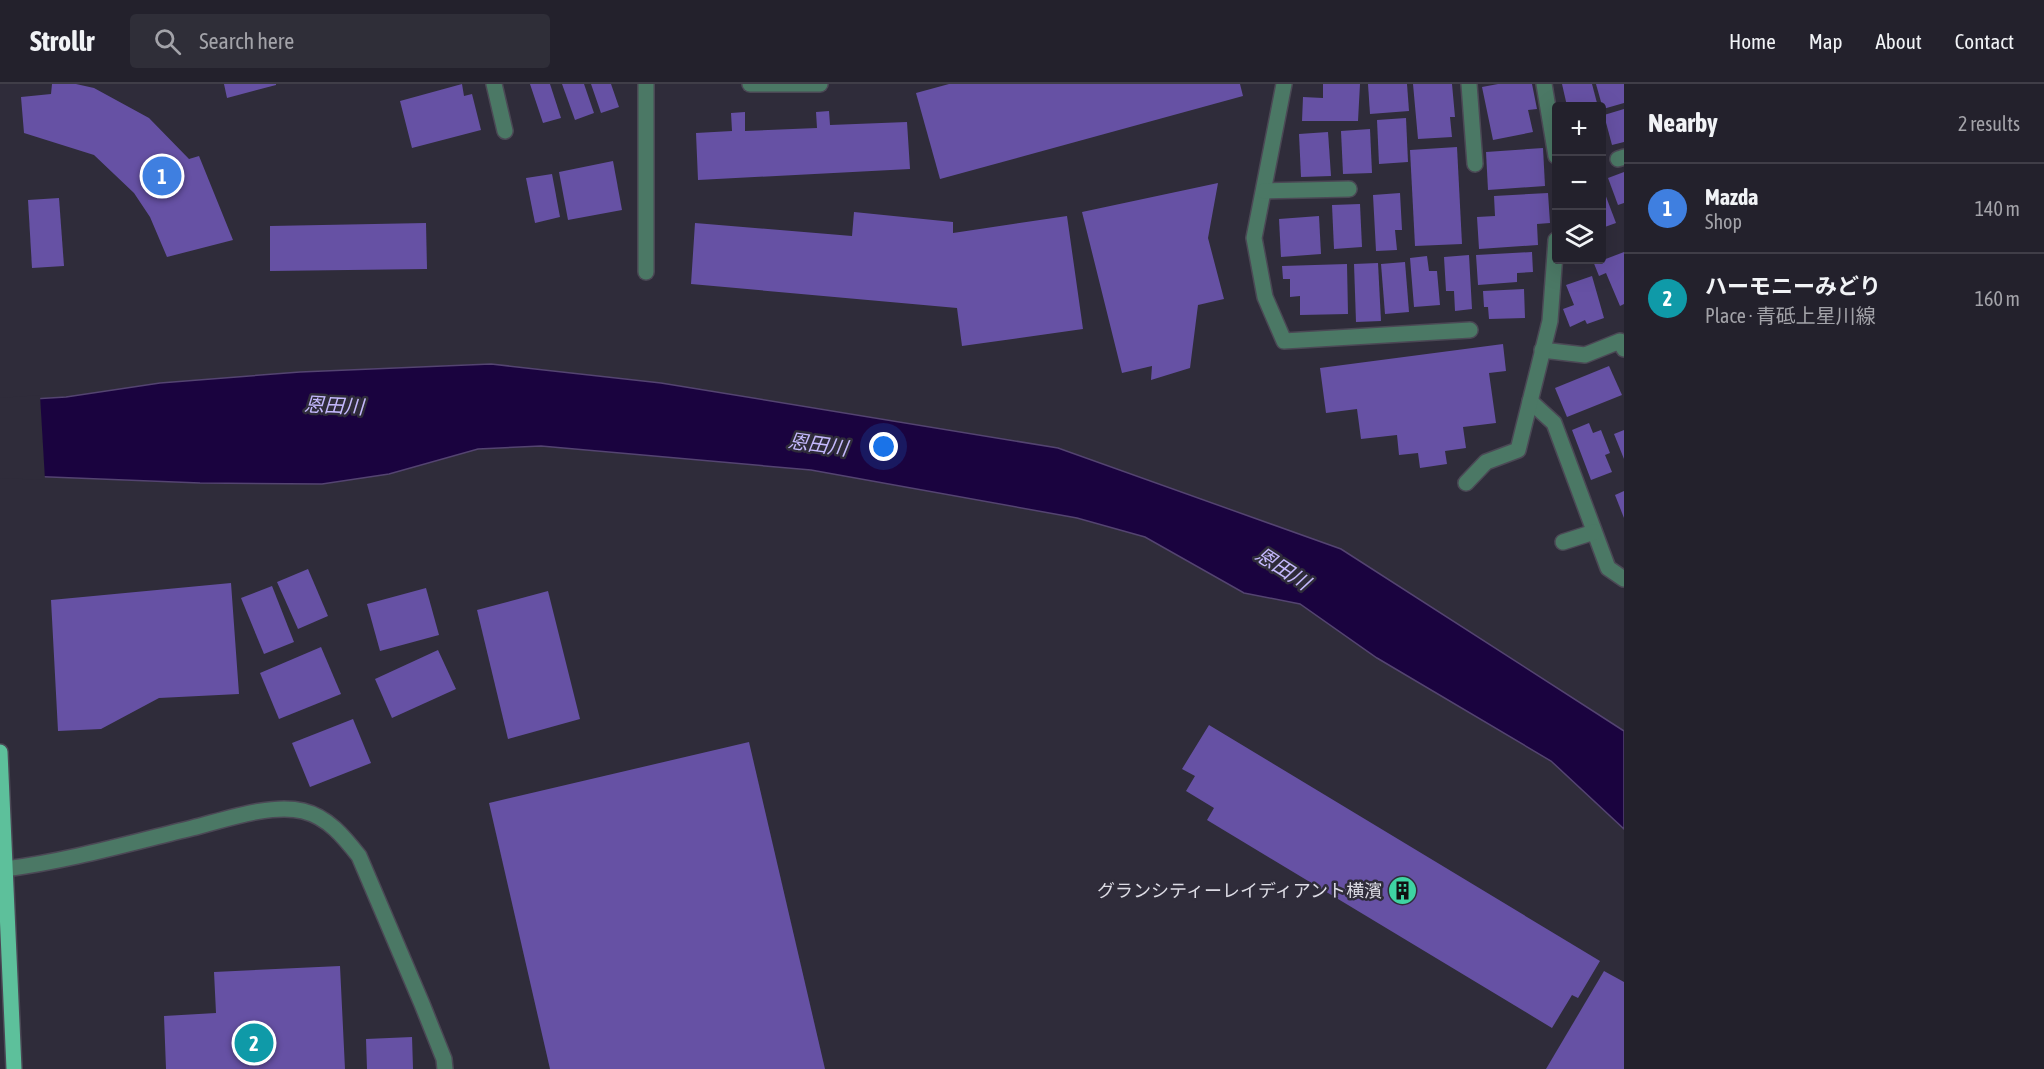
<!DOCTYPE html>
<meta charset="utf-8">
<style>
body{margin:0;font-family:"Asap Condensed","Noto Sans JP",sans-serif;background:#2f2e38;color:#f1f3f6}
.controls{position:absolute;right:18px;top:18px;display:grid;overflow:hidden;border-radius:6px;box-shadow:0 6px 24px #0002}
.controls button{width:54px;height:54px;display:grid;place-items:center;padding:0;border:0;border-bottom:2px solid #403e48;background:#23212c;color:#f1f3f6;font:30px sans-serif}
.you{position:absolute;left:884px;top:363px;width:21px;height:21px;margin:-15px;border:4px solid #fff;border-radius:50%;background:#1a73e8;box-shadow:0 0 0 9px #1a73e833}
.badge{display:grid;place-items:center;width:39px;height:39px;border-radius:50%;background:#2563eb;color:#fff;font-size:20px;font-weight:700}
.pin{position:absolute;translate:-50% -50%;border:3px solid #fff;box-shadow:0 2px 6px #0006}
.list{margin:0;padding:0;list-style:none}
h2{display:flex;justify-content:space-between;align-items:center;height:78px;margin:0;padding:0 24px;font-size:26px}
h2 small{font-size:20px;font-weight:400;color:#a3a3a9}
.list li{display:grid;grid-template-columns:39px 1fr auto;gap:18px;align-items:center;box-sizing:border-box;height:90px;padding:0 24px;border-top:2px solid #403e48}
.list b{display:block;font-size:22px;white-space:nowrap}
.list p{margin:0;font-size:20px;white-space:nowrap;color:#a3a3a9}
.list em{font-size:20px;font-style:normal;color:#a3a3a9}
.icon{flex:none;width:33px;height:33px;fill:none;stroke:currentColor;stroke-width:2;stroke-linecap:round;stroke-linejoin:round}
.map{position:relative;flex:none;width:1624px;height:985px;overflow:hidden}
header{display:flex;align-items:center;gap:36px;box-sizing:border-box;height:84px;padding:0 30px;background:#23212c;border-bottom:2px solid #403e48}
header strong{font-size:28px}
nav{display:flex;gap:33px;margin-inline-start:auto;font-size:21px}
.search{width:420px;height:54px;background:#2f2e38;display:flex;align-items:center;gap:15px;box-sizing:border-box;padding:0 21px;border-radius:6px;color:#a3a3a9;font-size:22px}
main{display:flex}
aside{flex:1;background:#23212c}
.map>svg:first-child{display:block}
.water{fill:#1a033f;stroke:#544471;stroke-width:1.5}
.pier{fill:#2f2c3a}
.building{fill:#6651a4}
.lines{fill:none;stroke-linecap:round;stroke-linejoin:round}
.minor-casing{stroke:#4b4855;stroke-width:18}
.major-casing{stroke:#4b4855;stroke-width:18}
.minor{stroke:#4b7865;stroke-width:15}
.major{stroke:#5dc09b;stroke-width:15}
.labels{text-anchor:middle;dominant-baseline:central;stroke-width:5;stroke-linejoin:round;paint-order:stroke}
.poi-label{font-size:18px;fill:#dddce5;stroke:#2f2c3a;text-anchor:end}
.water-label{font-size:20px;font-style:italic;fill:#c4b8fc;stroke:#2f2c3a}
</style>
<header>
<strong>Strollr</strong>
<div class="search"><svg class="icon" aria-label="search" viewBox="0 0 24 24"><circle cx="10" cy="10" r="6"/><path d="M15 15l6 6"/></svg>Search here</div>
<nav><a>Home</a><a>Map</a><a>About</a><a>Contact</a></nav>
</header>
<main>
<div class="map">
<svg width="1624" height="985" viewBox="0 0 1624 985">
<rect width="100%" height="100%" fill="#2f2c3a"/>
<path class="water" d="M 491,280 L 661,299 L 1058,364 L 1341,465 L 1624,647 L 1624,745 L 1551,677 L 1377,574 L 1300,520 L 1244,509 L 1145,453 L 1077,434 L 811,386 L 541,362 L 478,365 L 389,390 L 322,400 L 200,399 L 0,391 L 0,317 L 66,313 L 160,299 L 300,288 Z"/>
<path class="pier" d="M 40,311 L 45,396 L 0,394 L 0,314 Z"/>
<g class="building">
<path d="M 52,0 L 76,0 L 94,4 L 149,34 L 189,75 L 199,72 L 233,156 L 167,173 L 150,133 L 134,109 L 94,71 L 24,49 L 21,13 L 51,10 Z"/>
<path d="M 224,0 L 276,0 L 276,1 L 227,14 Z"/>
<path d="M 462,0 L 464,12 L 472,10 L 481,46 L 412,64 L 400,17 Z"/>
<path d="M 530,0 L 550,0 L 561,34 L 543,39 Z"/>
<path d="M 562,0 L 584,0 L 594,29 L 575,36 Z"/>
<path d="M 591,0 L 611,0 L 619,23 L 601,29 Z"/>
<path d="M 949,0 L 1240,0 L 1243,12 L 940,95 L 916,9 Z"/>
<path d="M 1323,0 L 1360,0 L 1358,37 L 1302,37 L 1303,13 L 1323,14 Z"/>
<path d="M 1368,0 L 1407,0 L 1409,27 L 1370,30 Z"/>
<path d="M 1413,0 L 1452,0 L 1455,33 L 1450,33 L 1452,53 L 1418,55 Z"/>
<path d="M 1498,0 L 1532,0 L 1537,25 L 1528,26 L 1533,48 L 1493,56 L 1482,3 Z"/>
<path d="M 1562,0 L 1592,0 L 1597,19 L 1567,22 Z"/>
<path d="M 1596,0 L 1624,0 L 1624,19 L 1603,25 Z"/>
<path d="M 1624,25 L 1624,58 L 1612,61 L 1604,31 Z"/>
<path d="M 829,27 L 830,41 L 907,38 L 910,85 L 698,96 L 696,49 L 732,47 L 731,29 L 745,28 L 745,47 L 817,44 L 816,28 Z"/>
<path d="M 1406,34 L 1408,78 L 1379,80 L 1377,36 Z"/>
<path d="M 1370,45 L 1372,89 L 1343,90 L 1341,47 Z"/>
<path d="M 1328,48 L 1331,92 L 1301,93 L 1299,50 Z"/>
<path d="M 1457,63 L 1462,160 L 1415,162 L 1410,66 Z"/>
<path d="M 1543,64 L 1545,102 L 1488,106 L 1486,68 Z"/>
<path d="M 613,77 L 622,126 L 568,136 L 559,88 Z"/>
<path d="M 1624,88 L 1624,119 L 1618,121 L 1608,94 Z"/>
<path d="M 552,90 L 560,133 L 535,139 L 526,94 Z"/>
<path d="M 1218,99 L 1208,154 L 1224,215 L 1198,221 L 1190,284 L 1151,296 L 1152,282 L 1122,289 L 1082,128 Z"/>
<path d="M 1602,102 L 1616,139 L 1602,144 Z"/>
<path d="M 1400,109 L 1402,146 L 1395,146 L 1397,166 L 1376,167 L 1373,111 Z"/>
<path d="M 1548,109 L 1550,139 L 1537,140 L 1538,161 L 1479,165 L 1477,133 L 1495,132 L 1494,112 Z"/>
<path d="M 59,114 L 64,182 L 32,184 L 28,116 Z"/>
<path d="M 1360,120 L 1362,163 L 1334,165 L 1332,121 Z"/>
<path d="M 854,128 L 953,138 L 953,149 L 1067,132 L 1083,245 L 962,262 L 957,224 L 691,200 L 695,139 L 852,152 Z"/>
<path d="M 1319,132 L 1321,170 L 1281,173 L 1279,135 Z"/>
<path d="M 426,139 L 427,185 L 270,187 L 270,142 Z"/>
<path d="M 1532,168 L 1533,188 L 1517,189 L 1517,198 L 1478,201 L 1476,171 Z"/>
<path d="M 1624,168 L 1624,220 L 1620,222 L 1606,189 L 1599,192 L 1593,177 L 1603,176 Z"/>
<path d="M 1469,171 L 1472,225 L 1455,227 L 1454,207 L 1446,207 L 1444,173 Z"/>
<path d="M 1427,172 L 1429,187 L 1437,187 L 1440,221 L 1414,223 L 1410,174 Z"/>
<path d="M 1405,178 L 1409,228 L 1385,230 L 1381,180 Z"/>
<path d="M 1378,179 L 1381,237 L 1356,238 L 1354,180 Z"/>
<path d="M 1347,180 L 1348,230 L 1300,231 L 1300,212 L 1290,213 L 1290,195 L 1283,195 L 1282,182 Z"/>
<path d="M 1592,192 L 1604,234 L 1587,240 L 1585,236 L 1570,243 L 1563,225 L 1574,221 L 1566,201 Z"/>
<path d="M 1524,205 L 1525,234 L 1489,235 L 1488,223 L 1484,223 L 1483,207 Z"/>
<path d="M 1503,260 L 1506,287 L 1489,289 L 1496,339 L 1463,343 L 1466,364 L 1445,367 L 1447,380 L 1420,384 L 1418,369 L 1399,371 L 1397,351 L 1361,355 L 1357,325 L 1326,329 L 1320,284 Z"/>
<path d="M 1609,282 L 1622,311 L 1567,333 L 1555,304 Z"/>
<path d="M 1589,339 L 1593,349 L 1601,346 L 1610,369 L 1605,371 L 1612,388 L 1591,396 L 1572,346 Z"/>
<path d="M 1624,346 L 1624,375 L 1614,350 Z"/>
<path d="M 1624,407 L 1624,434 L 1615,411 Z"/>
<path d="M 308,485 L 328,532 L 298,545 L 277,498 Z"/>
<path d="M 231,499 L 239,610 L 159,614 L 101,645 L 58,647 L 51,516 Z"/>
<path d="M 272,502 L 294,558 L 264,570 L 241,514 Z"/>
<path d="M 426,504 L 439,551 L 380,567 L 367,520 Z"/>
<path d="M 548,507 L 580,635 L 508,655 L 477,526 Z"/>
<path d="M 321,563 L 341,610 L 279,635 L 260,589 Z"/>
<path d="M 438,566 L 456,605 L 392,634 L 375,595 Z"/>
<path d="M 353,635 L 371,679 L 310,703 L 292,659 Z"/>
<path d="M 1209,641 L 1600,877 L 1578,914 L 1572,911 L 1552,944 L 1207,736 L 1214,724 L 1186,707 L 1195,692 L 1182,685 Z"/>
<path d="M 749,658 L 825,985 L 550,985 L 489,719 Z"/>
<path d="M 340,882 L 345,985 L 166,985 L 164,932 L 216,929 L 214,888 Z"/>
<path d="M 1604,887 L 1624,898 L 1624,985 L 1546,985 Z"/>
<path d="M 412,953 L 413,985 L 367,985 L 366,955 Z"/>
</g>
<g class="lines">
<defs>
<g id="minor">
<path d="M 494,0 L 505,47"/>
<path d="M 646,0 L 646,188"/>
<path d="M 750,0 L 820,0"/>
<path d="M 1284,0 L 1254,154 L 1265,213 L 1284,257 L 1470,246"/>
<path d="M 1469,0 L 1475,80"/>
<path d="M 1544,0 L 1556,72"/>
<path d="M 1618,75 L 1624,73"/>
<path d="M 1264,107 L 1349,105"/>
<path d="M 1542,266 L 1585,271 L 1620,257 L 1624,265"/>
<path d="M 1530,317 L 1554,339 L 1608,484 L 1624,495"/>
<path d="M 1466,399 L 1486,378 L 1518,366 L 1550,237 L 1556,156"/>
<path d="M 1563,458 L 1594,448"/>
<path d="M 5,785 C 68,777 130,759 192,744 C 224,736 271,719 303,727 C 328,733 344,753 359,772 L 422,920 L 444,975 L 445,985"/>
</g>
<path id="major" d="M 0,668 L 14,985"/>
</defs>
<use href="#minor" class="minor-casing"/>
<use href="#major" class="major-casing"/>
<use href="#minor" class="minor"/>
<use href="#major" class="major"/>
</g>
<defs>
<symbol id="building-disc" viewBox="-11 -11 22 22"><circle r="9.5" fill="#3ed4a2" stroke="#2f2c3a"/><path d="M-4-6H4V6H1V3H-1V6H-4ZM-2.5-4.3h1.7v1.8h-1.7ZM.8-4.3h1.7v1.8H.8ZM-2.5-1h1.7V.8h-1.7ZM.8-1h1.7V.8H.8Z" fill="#111"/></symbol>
</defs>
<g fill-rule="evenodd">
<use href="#building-disc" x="1386" y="790" width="33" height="33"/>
</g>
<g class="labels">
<g class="poi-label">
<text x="1382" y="806">グランシティーレイディアント横濱</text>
</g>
<g class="water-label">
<text transform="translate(334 321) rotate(3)">恩田川</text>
<text transform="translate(818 360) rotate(8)">恩田川</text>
<text transform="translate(1283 484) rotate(33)">恩田川</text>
</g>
</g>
</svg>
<div class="controls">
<button>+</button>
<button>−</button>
<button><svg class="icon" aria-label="layers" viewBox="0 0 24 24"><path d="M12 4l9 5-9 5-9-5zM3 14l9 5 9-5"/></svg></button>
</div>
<div class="you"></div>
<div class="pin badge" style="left:162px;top:92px;background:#3f7fe0">1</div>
<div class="pin badge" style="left:254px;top:959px;background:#0f9aa8">2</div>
</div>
<aside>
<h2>Nearby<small>2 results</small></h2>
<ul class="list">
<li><span class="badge" style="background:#3f7fe0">1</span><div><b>Mazda</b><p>Shop</p></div><em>140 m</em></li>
<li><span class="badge" style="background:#0f9aa8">2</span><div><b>ハーモニーみどり</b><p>Place · 青砥上星川線</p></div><em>160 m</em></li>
</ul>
</aside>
</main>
